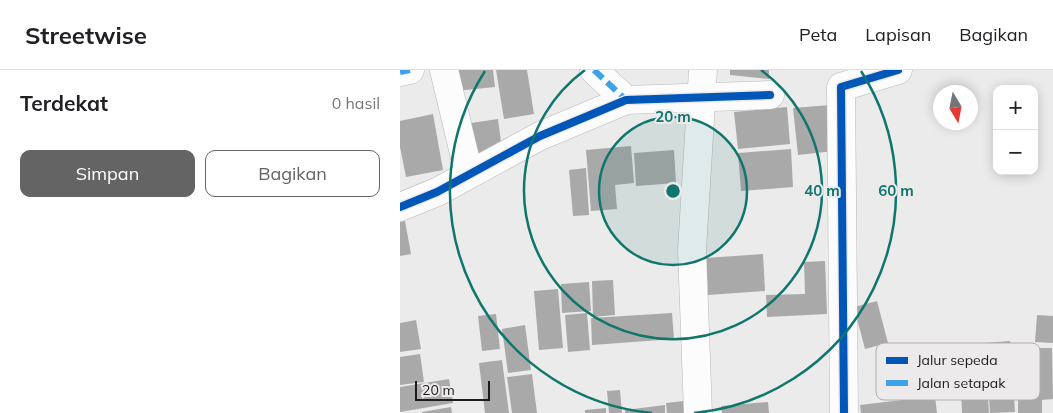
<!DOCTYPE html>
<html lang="id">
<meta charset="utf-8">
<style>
body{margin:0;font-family:Mulish,sans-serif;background:#f2f2f2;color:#202124}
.controls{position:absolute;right:15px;top:15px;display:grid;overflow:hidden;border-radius:10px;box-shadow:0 2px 12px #0003}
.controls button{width:45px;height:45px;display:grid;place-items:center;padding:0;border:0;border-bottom:1px solid #e0e0e0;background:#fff;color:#202124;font:25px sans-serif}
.compass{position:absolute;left:533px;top:15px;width:45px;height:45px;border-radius:50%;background:#fff;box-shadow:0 2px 12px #0003;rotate:170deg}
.scale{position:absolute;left:15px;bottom:12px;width:75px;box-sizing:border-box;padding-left:5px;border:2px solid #1c1b1b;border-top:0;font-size:14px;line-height:18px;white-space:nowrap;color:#1c1b1b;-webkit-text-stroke:4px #edeaeb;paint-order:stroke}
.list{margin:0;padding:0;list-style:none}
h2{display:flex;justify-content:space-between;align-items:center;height:65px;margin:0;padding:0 20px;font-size:21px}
h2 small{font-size:16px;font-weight:400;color:#757577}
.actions{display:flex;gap:10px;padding:15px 20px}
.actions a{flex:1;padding:11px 0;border:1px solid #656464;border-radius:10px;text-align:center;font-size:18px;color:#656464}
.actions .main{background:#656464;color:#fff}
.map{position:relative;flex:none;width:653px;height:343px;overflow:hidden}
header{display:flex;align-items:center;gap:30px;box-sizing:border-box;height:70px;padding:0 25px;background:#fff;border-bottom:1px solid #e0e0e0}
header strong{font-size:24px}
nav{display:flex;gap:28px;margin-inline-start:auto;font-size:18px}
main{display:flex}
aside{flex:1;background:#fff}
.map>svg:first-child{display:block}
.building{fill:#aaa9a9}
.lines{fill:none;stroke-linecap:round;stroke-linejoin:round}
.street-casing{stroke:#bab8b9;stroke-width:29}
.street{stroke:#fcfcfc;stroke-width:28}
.quiet{stroke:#3da2ea;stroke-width:6;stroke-dasharray:12 6;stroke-linecap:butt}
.cycleway-casing{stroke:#edeaeb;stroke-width:11}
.cycleway{stroke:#0057b8;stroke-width:8}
.ring{fill:none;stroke:#0f766e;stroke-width:2.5}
.key{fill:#edeaeb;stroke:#aeacad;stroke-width:1}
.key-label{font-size:14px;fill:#1c1b1b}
.centre{fill:#0f766e;stroke:#edeaeb;stroke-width:2.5}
.ring-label{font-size:15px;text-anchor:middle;font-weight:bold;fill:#0f766e;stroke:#edeaeb;stroke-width:4;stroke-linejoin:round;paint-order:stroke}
</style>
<header>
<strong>Streetwise</strong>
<nav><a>Peta</a><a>Lapisan</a><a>Bagikan</a></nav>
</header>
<main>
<aside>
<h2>Terdekat<small>0 hasil</small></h2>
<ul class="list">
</ul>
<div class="actions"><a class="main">Simpan</a><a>Bagikan</a></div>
</aside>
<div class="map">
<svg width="653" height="343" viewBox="0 0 653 343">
<rect width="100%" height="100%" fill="#ecebeb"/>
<g class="building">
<path d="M 53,0 L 93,0 L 95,17 L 56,21 Z"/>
<path d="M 96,0 L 127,0 L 134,44 L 104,49 Z"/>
<path d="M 330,0 L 369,0 L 369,9 L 330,5 Z"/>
<path d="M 430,35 L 434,81 L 398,85 L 393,38 Z"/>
<path d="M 387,37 L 390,74 L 338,79 L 334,42 Z"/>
<path d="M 33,44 L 43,100 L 6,107 L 0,77 L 0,51 Z"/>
<path d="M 98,49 L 102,80 L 68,85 L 64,54 Z"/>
<path d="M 231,76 L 234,113 L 215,115 L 217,139 L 191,141 L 186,80 Z"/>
<path d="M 391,79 L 393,117 L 341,121 L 338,83 Z"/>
<path d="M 274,80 L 276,113 L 236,116 L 234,83 Z"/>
<path d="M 186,98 L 189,145 L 173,146 L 169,100 Z"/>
<path d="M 5,151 L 11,184 L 0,186 L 0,152 Z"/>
<path d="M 363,184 L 365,221 L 308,225 L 306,188 Z"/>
<path d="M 425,191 L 427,244 L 367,247 L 366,225 L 405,224 L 404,192 Z"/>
<path d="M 213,210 L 215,245 L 193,247 L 192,211 Z"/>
<path d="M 189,212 L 191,241 L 162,243 L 161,214 Z"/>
<path d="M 158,219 L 163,278 L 139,280 L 134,221 Z"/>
<path d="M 477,231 L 488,273 L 465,279 L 454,237 Z"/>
<path d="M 187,243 L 190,280 L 168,282 L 165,245 Z"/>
<path d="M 272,243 L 274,269 L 192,275 L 191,248 Z"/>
<path d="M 96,244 L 100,279 L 82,281 L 78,246 Z"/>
<path d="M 637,245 L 653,246 L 653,273 L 635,272 Z"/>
<path d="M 16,250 L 21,279 L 0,282 L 0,253 Z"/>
<path d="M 125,255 L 131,300 L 108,303 L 102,259 Z"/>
<path d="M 610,271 L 615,342 L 590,343 L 588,313 L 575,313 L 572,274 Z"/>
<path d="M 529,277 L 537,343 L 461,343 L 460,335 L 502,330 L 496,281 Z"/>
<path d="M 618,278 L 652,278 L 653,329 L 642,330 L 642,343 L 618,343 Z"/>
<path d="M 20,284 L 24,312 L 0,315 L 0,287 Z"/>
<path d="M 102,290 L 109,343 L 85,343 L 79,293 Z"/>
<path d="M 132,304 L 137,343 L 112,343 L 107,307 Z"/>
<path d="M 49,309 L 53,333 L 0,342 L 0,317 Z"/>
<path d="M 587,316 L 589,343 L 562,343 L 561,317 Z"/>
<path d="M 220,320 L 222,343 L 209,343 L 207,321 Z"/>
<path d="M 292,330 L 294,343 L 267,343 L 266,333 Z"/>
<path d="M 368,332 L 369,343 L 322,343 L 321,336 Z"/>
<path d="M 265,335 L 265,343 L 225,343 L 225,340 Z"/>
<path d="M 51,337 L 52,343 L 22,343 L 22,342 Z"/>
<path d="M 206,338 L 206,343 L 185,343 L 185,340 Z"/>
</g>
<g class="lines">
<defs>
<g id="street">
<path d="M 44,0 L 69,104"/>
<path d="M 194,0 L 226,30"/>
<path d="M 0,2 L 10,0"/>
<path d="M 0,137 L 37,122 L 140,66 L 226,30 L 370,25"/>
<path d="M 298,343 L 292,180 L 303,0"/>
<path d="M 444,343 L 441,17 L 498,0"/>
</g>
</defs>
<use href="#street" class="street-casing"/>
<use href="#street" class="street"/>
<g class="quiet">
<path d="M 194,0 L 226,30"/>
<path d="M 0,2 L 10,0"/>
</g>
<defs>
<g id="cycleway">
<path d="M 0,137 L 37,122 L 140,66 L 226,30 L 370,25"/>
<path d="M 444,343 L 441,17 L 498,0"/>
</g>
</defs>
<use href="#cycleway" class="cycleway-casing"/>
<use href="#cycleway" class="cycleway"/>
</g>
<circle cx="273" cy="121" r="74" fill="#0f766e" fill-opacity=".12"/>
<g class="ring">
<circle cx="273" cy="121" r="74"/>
<path d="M361 0A149 149 0 1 1 185 0"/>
<path d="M252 343A223 223 0 0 1 85 1M461 1A223 223 0 0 1 294 343"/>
</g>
<rect x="476" y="273" width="164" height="57" rx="8" class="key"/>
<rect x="486" y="287" width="22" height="7" fill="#0057b8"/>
<rect x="486" y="310" width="22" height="6" fill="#3da2ea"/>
<g class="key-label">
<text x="517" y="295">Jalur sepeda</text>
<text x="517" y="318">Jalan setapak</text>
</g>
<circle cx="273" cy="121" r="8" class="centre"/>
<g class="ring-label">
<text x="273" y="52">20 m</text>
<text x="422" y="126">40 m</text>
<text x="496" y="126">60 m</text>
</g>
</svg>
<div class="controls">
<button>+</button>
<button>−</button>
</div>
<svg class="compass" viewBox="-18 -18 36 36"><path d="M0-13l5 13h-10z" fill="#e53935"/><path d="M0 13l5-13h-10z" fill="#757577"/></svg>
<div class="scale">20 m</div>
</div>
</main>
